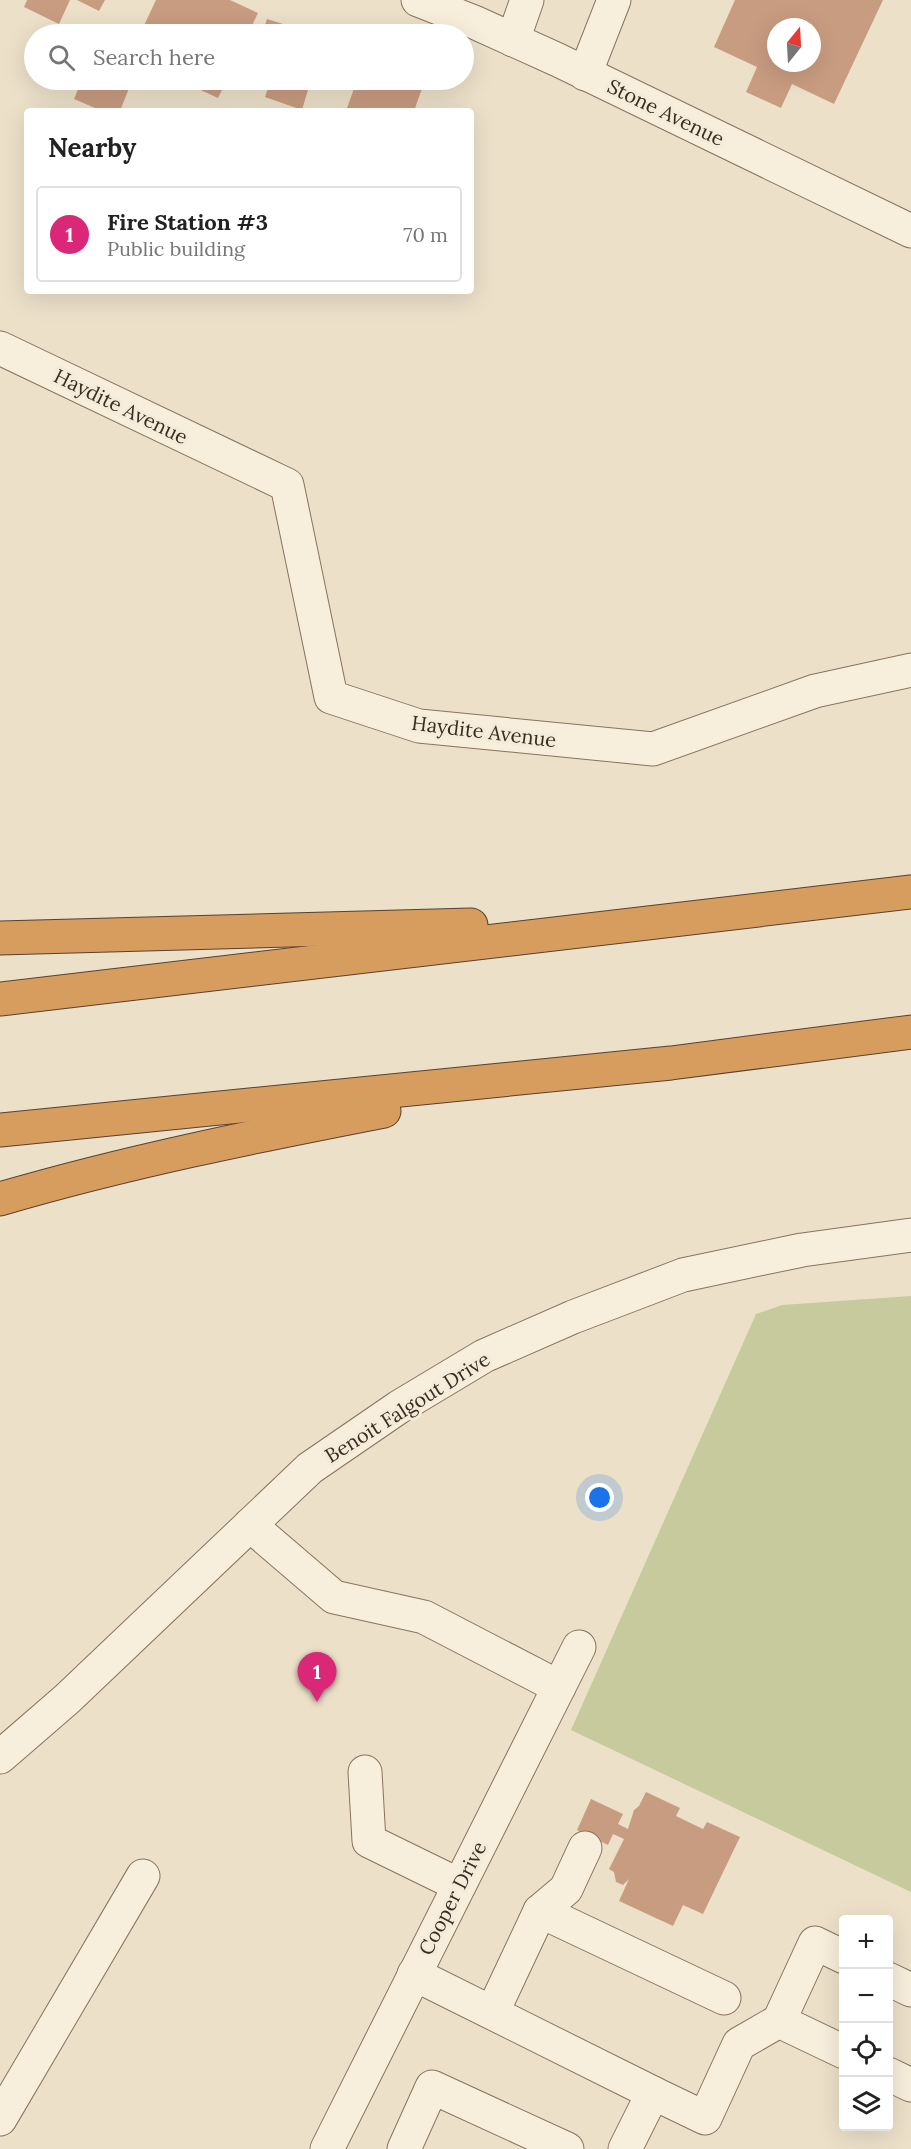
<!DOCTYPE html>
<meta charset="utf-8">
<style>
body{margin:0;font-family:Lora,serif;background:#f6f6f6;color:#222}
.controls{position:absolute;right:18px;bottom:18px;display:grid;overflow:hidden;border-radius:6px;box-shadow:0 6px 24px #0002}
.controls button{width:54px;height:54px;display:grid;place-items:center;padding:0;border:0;border-bottom:2px solid #e0e0e0;background:#fff;color:#222;font:30px sans-serif}
.compass{position:absolute;left:767px;top:18px;width:54px;height:54px;border-radius:50%;background:#fff;box-shadow:0 6px 24px #0002;rotate:18deg}
.you{position:absolute;left:600px;top:1498px;width:21px;height:21px;margin:-15px;border:4px solid #fff;border-radius:50%;background:#1a73e8;box-shadow:0 0 0 9px #1a73e833}
.badge{display:grid;place-items:center;width:39px;height:39px;border-radius:50%;background:#db2777;color:#fff;font-size:20px;font-weight:700}
.pin{position:absolute;translate:-50% -50px;filter:drop-shadow(0 2px 3px #0008)}
.pin::after{content:'';position:absolute;top:32px;width:21px;height:18px;background:inherit;clip-path:polygon(0 0,100% 0,50% 100%)}
.list{margin:0;padding:0;list-style:none}
h2{display:flex;justify-content:space-between;align-items:center;height:78px;margin:0;padding:0 24px;font-size:26px}
h2 small{font-size:20px;font-weight:400;color:#767676}
.list li{display:grid;grid-template-columns:39px 1fr auto;gap:18px;align-items:center;box-sizing:border-box;height:96px;margin:0 12px 12px;padding:0 12px;border:2px solid #e0e0e0;border-radius:6px}
.list b{display:block;font-size:22px;white-space:nowrap}
.list p{margin:0;font-size:20px;white-space:nowrap;color:#767676}
.list em{font-size:20px;font-style:normal;color:#767676}
.icon{flex:none;width:33px;height:33px;fill:none;stroke:currentColor;stroke-width:2;stroke-linecap:round;stroke-linejoin:round}
.map{position:relative;flex:none;width:911px;height:2149px;overflow:hidden}
.search{position:absolute;background:#fff;box-shadow:0 6px 24px #0002;left:24px;top:24px;width:450px;height:66px;display:flex;align-items:center;gap:15px;box-sizing:border-box;padding:0 21px;border-radius:33px;color:#767676;font-size:22px}
.panel{position:absolute;background:#fff;box-shadow:0 6px 24px #0002;left:24px;top:108px;width:450px;height:186px;border-radius:6px}
.map>svg:first-child{display:block}
.green{fill:#c7ca9d}
.building{fill:#c89c81;fill-rule:evenodd}
.lines{fill:none;stroke-linecap:round;stroke-linejoin:round}
.minor-casing{stroke:#88735e;stroke-width:35}
.highway-casing{stroke:#564132;stroke-width:35}
.minor{stroke:#f7eedc;stroke-width:33}
.highway{stroke:#d69d5f;stroke-width:33}
.labels{text-anchor:middle;dominant-baseline:central;stroke-width:6;stroke-linejoin:round;paint-order:stroke}
.street-label{font-size:20px;fill:#392c21;stroke:#f4ebd8}
</style>
<div class="map">
<svg width="911" height="2149" viewBox="0 0 911 2149">
<rect width="100%" height="100%" fill="#ece0c9"/>
<path class="green" d="M 911,1296 L 911,1892 L 571,1730 L 756,1314 L 782,1305 Z"/>
<g class="building">
<path d="M 27,0 L 70,0 L 59,24 L 24,7 Z"/>
<path d="M 77,0 L 105,0 L 99,11 Z"/>
<path d="M 156,0 L 230,0 L 258,13 L 248,34 L 140,34 Z"/>
<path d="M 735,0 L 883,0 L 834,104 L 792,84 L 781,108 L 746,92 L 757,67 L 714,47 ZM 776,27 L 812,27 L 812,63 L 776,63 Z"/>
<path d="M 267,19 L 315,34 L 262,34 Z"/>
<path d="M 82,80 L 122,80 L 131,83 L 120,111 L 102,111 L 74,99 Z"/>
<path d="M 179,80 L 227,80 L 218,98 Z"/>
<path d="M 271,80 L 334,80 L 330,90 L 310,83 L 302,110 L 265,97 Z"/>
<path d="M 357,80 L 425,80 L 414,111 L 346,111 Z"/>
<path d="M 646,1792 L 680,1808 L 676,1816 L 703,1829 L 707,1822 L 740,1837 L 703,1914 L 683,1905 L 673,1926 L 619,1901 L 629,1879 L 623,1885 L 616,1882 L 614,1872 L 609,1869 L 624,1839 L 613,1834 L 608,1845 L 577,1830 L 591,1799 L 623,1814 L 618,1824 L 628,1829 L 634,1810 L 639,1806 Z"/>
</g>
<g class="lines">
<defs>
<g id="minor">
<path d="M 418,0 L 474,22 L 558,60 L 911,231"/>
<path d="M 513,40 L 527,0"/>
<path d="M 585,74 L 614,0"/>
<path d="M 0,348 L 287,485 L 331,697 L 419,726 L 653,749 L 815,691 L 911,670"/>
<path d="M 250,1525 L 334,1597 L 424,1617 L 559,1687"/>
<path d="M 0,1757 L 67,1699 L 310,1468 L 399,1407 L 484,1356 L 573,1317 L 683,1275 L 802,1250 L 911,1235"/>
<path d="M 365,1772 L 369,1841 L 459,1885"/>
<path d="M 540,1911 L 566,1889 L 585,1848"/>
<path d="M 414,1974 L 653,2093 L 625,2149"/>
<path d="M 888,1979 L 911,1990"/>
<path d="M 493,2011 L 540,1911 L 724,1998"/>
<path d="M 779,2021 L 815,1943 L 844,1957"/>
<path d="M 888,2074 L 911,2085"/>
<path d="M 653,2093 L 705,2118 L 739,2044 L 779,2021 L 844,2052"/>
<path d="M 0,2119 L 143,1876"/>
<path d="M 327,2149 L 579,1647"/>
<path d="M 404,2149 L 432,2087 L 567,2149"/>
</g>
<g id="highway">
<path d="M 0,938 L 471,925"/>
<path d="M 0,999 L 911,892"/>
<path d="M 0,1130 L 671,1063 L 911,1032"/>
<path d="M 0,1199 C 126,1162 255,1136 384,1111"/>
</g>
</defs>
<use href="#minor" class="minor-casing"/>
<use href="#highway" class="highway-casing"/>
<use href="#minor" class="minor"/>
<use href="#highway" class="highway"/>
</g>
<g class="labels">
<g class="street-label">
<text transform="translate(666 112) rotate(26)">Stone Avenue</text>
<text transform="translate(121 406) rotate(26)">Haydite Avenue</text>
<text transform="translate(484 731) rotate(7)">Haydite Avenue</text>
<text transform="translate(407 1407) rotate(-32)">Benoit Falgout Drive</text>
<text transform="translate(452 1898) rotate(-63)">Cooper Drive</text>
</g>
</g>
</svg>
<div class="controls">
<button>+</button>
<button>−</button>
<button><svg class="icon" aria-label="locate" viewBox="0 0 24 24"><circle cx="12" cy="12" r="6"/><path d="M12 2v4M12 18v4M2 12h4M18 12h4"/></svg></button>
<button><svg class="icon" aria-label="layers" viewBox="0 0 24 24"><path d="M12 4l9 5-9 5-9-5zM3 14l9 5 9-5"/></svg></button>
</div>
<svg class="compass" viewBox="-18 -18 36 36"><path d="M0-13l5 13h-10z" fill="#e53935"/><path d="M0 13l5-13h-10z" fill="#767676"/></svg>
<div class="you"></div>
<div class="pin badge" style="left:317px;top:1702px">1</div>
<div class="search"><svg class="icon" aria-label="search" viewBox="0 0 24 24"><circle cx="10" cy="10" r="6"/><path d="M15 15l6 6"/></svg>Search here</div>
<section class="panel">
<h2>Nearby<small></small></h2>
<ul class="list">
<li><span class="badge">1</span><div><b>Fire Station #3</b><p>Public building</p></div><em>70 m</em></li>
</ul>
</section>
</div>
